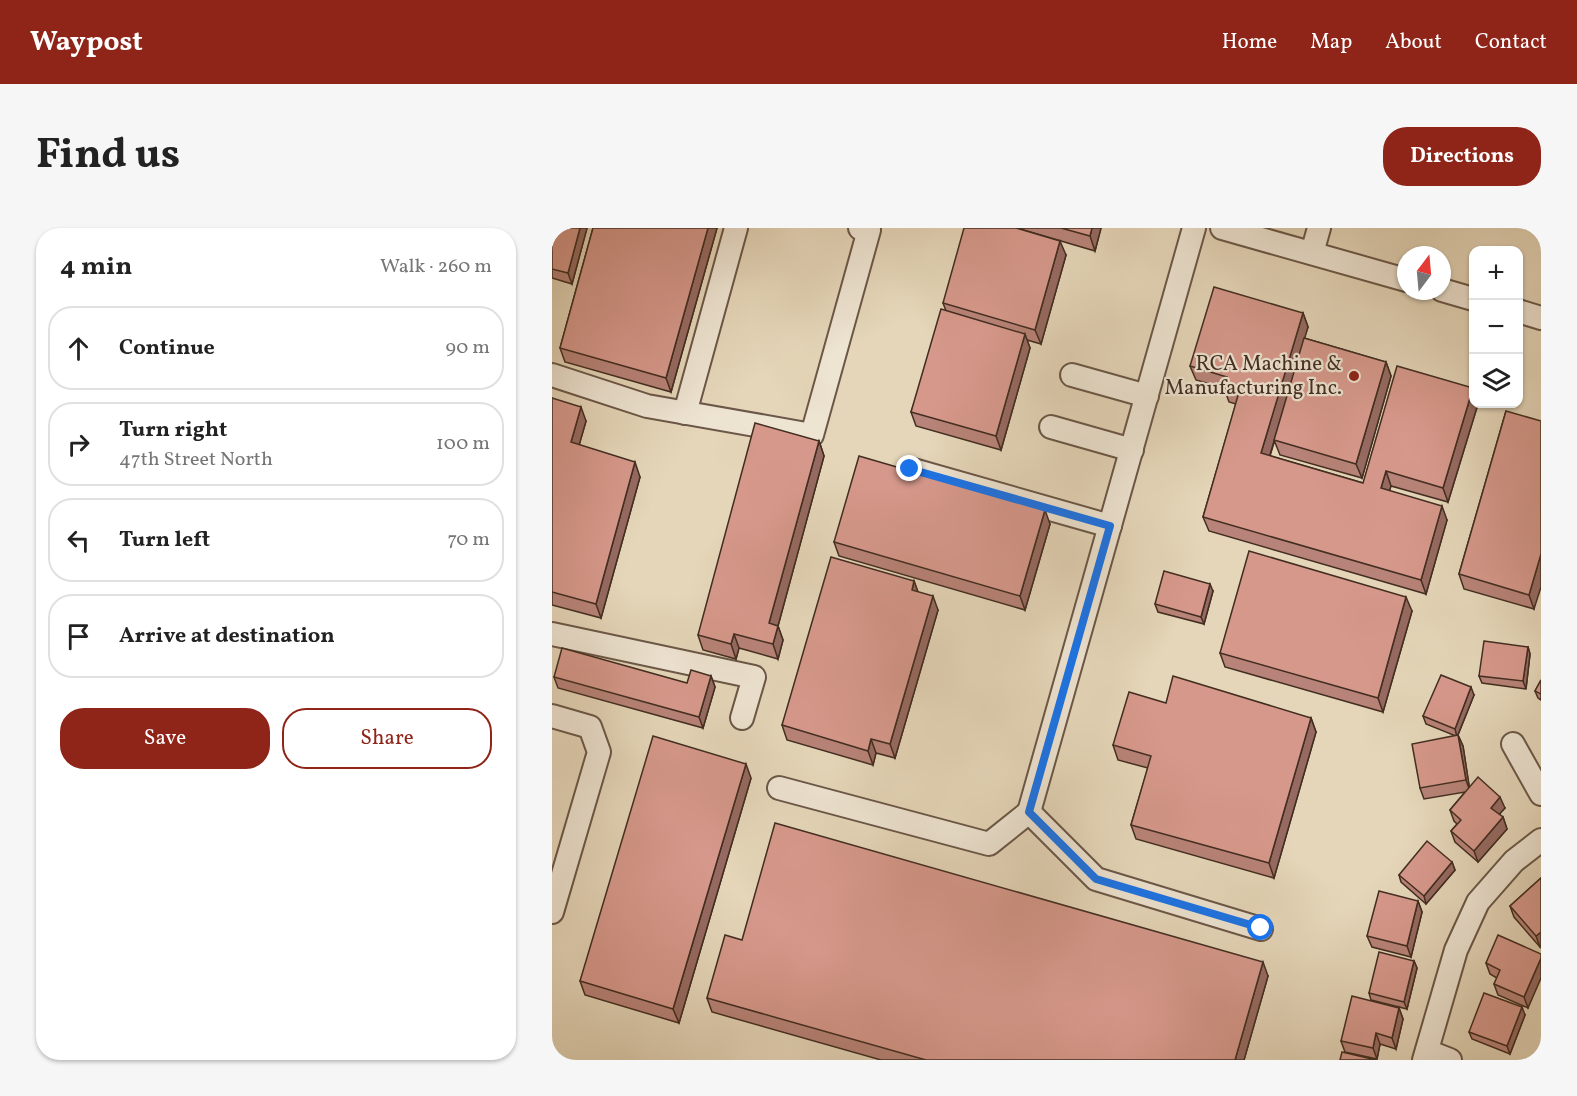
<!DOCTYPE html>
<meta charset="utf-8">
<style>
body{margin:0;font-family:Vollkorn,serif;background:#f6f6f6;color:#222}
.controls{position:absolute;right:18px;top:18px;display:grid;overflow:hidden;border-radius:12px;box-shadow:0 2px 4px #0004}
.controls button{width:54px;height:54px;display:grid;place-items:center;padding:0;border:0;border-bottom:2px solid #e0e0e0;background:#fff;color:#222;font:30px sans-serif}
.compass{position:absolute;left:845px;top:18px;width:54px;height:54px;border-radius:50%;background:#fff;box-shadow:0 2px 4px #0004;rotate:16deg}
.stop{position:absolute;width:18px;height:18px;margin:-14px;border:4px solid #1a73e8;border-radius:50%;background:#fff}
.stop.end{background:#1a73e8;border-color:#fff;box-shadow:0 2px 6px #0008}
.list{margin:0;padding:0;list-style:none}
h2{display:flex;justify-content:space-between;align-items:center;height:78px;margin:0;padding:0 24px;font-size:26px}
h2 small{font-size:20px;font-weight:400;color:#767676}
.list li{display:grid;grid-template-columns:39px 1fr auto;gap:18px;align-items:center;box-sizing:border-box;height:84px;margin:0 12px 12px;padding:0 12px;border:2px solid #e0e0e0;border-radius:24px}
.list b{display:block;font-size:22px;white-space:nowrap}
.list p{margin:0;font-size:20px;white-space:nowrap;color:#767676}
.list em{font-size:20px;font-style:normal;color:#767676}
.actions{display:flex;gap:12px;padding:18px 24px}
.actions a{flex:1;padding:14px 0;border:2px solid #8f2418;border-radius:24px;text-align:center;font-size:21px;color:#8f2418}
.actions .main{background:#8f2418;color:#fff}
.icon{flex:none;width:33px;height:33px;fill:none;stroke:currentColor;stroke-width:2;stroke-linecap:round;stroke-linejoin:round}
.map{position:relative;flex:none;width:989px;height:832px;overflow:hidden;border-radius:24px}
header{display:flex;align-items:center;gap:36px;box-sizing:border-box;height:84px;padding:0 30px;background:#8f2418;color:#fff}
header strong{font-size:28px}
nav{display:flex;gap:33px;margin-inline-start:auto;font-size:21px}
.intro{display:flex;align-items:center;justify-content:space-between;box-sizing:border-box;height:144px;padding:0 36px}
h1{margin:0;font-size:42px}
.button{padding:15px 27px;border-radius:24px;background:#8f2418;color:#fff;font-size:21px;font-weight:700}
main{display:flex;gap:36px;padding:0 36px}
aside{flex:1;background:#fff;border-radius:24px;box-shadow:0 2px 4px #0004}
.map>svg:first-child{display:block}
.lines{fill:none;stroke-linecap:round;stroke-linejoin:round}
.minor-casing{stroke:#6b5747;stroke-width:26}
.minor{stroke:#eee4d2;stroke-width:22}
.wall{fill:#b88378;stroke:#422d21;stroke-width:1.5}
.shaded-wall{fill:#966a61;stroke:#422d21;stroke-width:1.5}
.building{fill:#d6988b;stroke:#422d21;stroke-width:1.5}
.route{stroke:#1a73e8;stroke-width:8}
.poi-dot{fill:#8f2418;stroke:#eee4d2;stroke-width:2}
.labels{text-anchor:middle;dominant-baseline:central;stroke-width:4.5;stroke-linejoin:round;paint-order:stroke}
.poi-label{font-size:21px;fill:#422d21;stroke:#eee4d2;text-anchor:end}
</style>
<header>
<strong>Waypost</strong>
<nav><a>Home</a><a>Map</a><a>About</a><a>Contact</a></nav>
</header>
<div class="intro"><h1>Find us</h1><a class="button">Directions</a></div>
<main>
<aside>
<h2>4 min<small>Walk · 260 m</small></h2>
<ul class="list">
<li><svg class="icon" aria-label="ahead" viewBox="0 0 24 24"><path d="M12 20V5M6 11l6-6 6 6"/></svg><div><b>Continue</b></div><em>90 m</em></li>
<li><svg class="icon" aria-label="right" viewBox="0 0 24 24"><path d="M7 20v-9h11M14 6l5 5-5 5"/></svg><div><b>Turn right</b><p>47th Street North</p></div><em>100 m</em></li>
<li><svg class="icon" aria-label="left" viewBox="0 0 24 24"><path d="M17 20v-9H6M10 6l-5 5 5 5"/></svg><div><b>Turn left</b></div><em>70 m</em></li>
<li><svg class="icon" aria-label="arrive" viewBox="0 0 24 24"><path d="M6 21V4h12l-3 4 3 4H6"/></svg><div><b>Arrive at destination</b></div></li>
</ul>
<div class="actions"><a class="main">Save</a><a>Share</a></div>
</aside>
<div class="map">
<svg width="989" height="832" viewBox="0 0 989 832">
<rect width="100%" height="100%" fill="#e5d6b9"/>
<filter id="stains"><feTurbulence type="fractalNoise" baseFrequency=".00333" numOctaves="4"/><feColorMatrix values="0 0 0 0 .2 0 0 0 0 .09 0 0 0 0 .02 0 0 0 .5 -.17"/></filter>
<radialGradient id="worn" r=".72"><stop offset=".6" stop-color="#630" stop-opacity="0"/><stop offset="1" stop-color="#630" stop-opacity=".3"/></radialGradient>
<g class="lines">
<defs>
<g id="minor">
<path d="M 670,0 L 854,52"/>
<path d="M 760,25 L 767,0"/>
<path d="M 890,62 L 921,71"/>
<path d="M 966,83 L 989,90"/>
<path d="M 0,147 L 95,178 L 260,207 L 317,2 L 308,0"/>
<path d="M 520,147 L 595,168"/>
<path d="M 133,185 L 184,0"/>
<path d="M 499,199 L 580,222"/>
<path d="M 358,241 L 558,298"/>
<path d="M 0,406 L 202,449 L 190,490"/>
<path d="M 0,488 L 38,499 L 47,524 L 0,684"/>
<path d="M 961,516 L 989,566"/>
<path d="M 227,560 L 437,616 L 477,584"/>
<path d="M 477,584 L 642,0"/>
<path d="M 477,584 L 544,651 L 709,701"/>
<path d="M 875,823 L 898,832"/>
<path d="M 872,832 L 904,722 L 926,674 L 962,633 L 989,612"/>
</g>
</defs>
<use href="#minor" class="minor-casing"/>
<use href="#minor" class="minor"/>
</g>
<g class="wall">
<path d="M 0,0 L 35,0 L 20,56 L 0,50 Z"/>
<path d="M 41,0 L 165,0 L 119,164 L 13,134 L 8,120 Z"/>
<path d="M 465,0 L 549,0 L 543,23 Z"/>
<path d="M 514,27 L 489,116 L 475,112 L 478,120 L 449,222 L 364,198 L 359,184 L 394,83 L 391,75 Z"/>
<path d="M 751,85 L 756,99 L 752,110 L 834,134 L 839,148 L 810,250 L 728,227 L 722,212 L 733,178 L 718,228 L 811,255 L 921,176 L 926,176 L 896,274 L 839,258 L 837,263 L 895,292 L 874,366 L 657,303 L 651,289 L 684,176 L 677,174 L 672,160 L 644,152 L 638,138 Z"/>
<path d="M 0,170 L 34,193 L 27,217 L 88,249 L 49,390 L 0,377 Z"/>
<path d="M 954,183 L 982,381 L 912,361 L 907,346 Z"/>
<path d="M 267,213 L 272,228 L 226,398 L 231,412 L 226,431 L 187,420 L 184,431 L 151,422 L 146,407 Z"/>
<path d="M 498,296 L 473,382 L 287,328 L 282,314 Z"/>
<path d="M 362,353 L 366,364 L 386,382 L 343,530 L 324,525 L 321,537 L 235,512 L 230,497 Z"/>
<path d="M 661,363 L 652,396 L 606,384 L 603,376 Z"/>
<path d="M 860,383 L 831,484 L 673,439 L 668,425 Z"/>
<path d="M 976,419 L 978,426 L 974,461 L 930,455 L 927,448 Z"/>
<path d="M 159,448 L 163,459 L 151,500 L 6,460 L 2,449 L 135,455 Z"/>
<path d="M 989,452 L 989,472 L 986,470 L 983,463 Z"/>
<path d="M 922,467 L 906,507 L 911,518 L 917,558 L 953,580 L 947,586 L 951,589 L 955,601 L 926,634 L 903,614 L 899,603 L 905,596 L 902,593 L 898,582 L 913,564 L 872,571 L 868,560 L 904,508 L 874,496 L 871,488 Z"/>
<path d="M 614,475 L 759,490 L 764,504 L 722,650 L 584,611 L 579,597 L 596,540 L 566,532 L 561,517 Z"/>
<path d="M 199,550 L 127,795 L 33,767 L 28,753 Z"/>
<path d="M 900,634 L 903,642 L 874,676 L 849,654 L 847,647 Z"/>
<path d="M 989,650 L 988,719 L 962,689 L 958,678 Z"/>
<path d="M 866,673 L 870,684 L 859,729 L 820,719 L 815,708 Z"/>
<path d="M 190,712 L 716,748 L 692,832 L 329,832 L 160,784 L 155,770 Z"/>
<path d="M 989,726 L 976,780 L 946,767 L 942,756 L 945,750 L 938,746 L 934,735 Z"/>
<path d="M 862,733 L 865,740 L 855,781 L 819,772 L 817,765 Z"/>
<path d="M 847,780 L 851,791 L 844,821 L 828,816 L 825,831 L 793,824 L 789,813 Z"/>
<path d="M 973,787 L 958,826 L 920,811 L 917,804 Z"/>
</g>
<g class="shaded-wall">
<path d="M 28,0 L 35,0 L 20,56 L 16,45 Z"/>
<path d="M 156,0 L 165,0 L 119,164 L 114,150 Z"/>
<path d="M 540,0 L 549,0 L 543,23 L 538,8 Z"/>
<path d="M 508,13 L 514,27 L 489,116 L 483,102 Z"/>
<path d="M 751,85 L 756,99 L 714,240 L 709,225 Z"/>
<path d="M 473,106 L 478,120 L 449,222 L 444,208 Z"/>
<path d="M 834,134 L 839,148 L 810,250 L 804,236 Z"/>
<path d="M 921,160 L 921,176 L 926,176 L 896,274 L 891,260 Z"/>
<path d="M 29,179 L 34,193 L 24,228 L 19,214 Z"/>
<path d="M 267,213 L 272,228 L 223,409 L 217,395 Z"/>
<path d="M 83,234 L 88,249 L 49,390 L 44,376 Z"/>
<path d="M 834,243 L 839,258 L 834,274 L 829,260 Z"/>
<path d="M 890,278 L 895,292 L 874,366 L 869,352 Z"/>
<path d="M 493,282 L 498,296 L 473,382 L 468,368 Z"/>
<path d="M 989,326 L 989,359 L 982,381 L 977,367 Z"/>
<path d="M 362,353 L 367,367 L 360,362 Z"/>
<path d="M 658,356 L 661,363 L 652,396 L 649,389 Z"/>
<path d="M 381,368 L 386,382 L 343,530 L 338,516 Z"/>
<path d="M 854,369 L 860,383 L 831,484 L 826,470 Z"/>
<path d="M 226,398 L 231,412 L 226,431 L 221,416 Z"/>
<path d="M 182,406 L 187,420 L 184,431 L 179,416 Z"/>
<path d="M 976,419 L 978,426 L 974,461 L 971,453 Z"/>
<path d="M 159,448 L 163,459 L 151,500 L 147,489 Z"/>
<path d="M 919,459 L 922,467 L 905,509 L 903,501 Z"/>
<path d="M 759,490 L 764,504 L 722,650 L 717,635 Z"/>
<path d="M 906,507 L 911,518 L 918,563 L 914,552 Z"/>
<path d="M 319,511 L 324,525 L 321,537 L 316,523 Z"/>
<path d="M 194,536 L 199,550 L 127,795 L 121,781 Z"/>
<path d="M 948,569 L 953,580 L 943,591 L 939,580 Z"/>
<path d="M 951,589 L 955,601 L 926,634 L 922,623 Z"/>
<path d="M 900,634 L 903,642 L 874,676 L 872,668 Z"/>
<path d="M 866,673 L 870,684 L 859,729 L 855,718 Z"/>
<path d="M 989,704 L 989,718 L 988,719 L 984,708 Z"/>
<path d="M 989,730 L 989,750 L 976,780 L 972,769 Z"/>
<path d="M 862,733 L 865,740 L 855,781 L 852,774 Z"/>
<path d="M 711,734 L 716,748 L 692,832 L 683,832 Z"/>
<path d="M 970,779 L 973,787 L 958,826 L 955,818 Z"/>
<path d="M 847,780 L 851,791 L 844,821 L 840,810 Z"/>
<path d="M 824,805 L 828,816 L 825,831 L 821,820 Z"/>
</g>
<g class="building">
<path d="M 0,0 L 28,0 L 16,45 L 0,41 Z"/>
<path d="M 41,0 L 156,0 L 114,150 L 8,120 Z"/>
<path d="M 412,0 L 464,0 L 508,13 L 483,102 L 391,75 Z"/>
<path d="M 509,0 L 540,0 L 538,8 Z"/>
<path d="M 662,59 L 751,85 L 709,225 L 811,255 L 845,138 L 921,160 L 891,260 L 834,243 L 829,260 L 890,278 L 869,352 L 651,289 L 687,164 L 671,160 L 675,149 L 638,138 Z"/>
<path d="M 389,81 L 473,106 L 444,208 L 359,184 Z"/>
<path d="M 752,110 L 834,134 L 804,236 L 722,212 Z"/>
<path d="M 0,170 L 29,179 L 19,214 L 83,234 L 44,376 L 0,364 Z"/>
<path d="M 954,183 L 989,193 L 989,326 L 977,367 L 907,346 Z"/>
<path d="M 203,195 L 267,213 L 217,395 L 226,398 L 221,416 L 182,406 L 179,416 L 146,407 Z"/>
<path d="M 307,228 L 493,282 L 468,368 L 282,314 Z"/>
<path d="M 697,323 L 854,369 L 826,470 L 668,425 Z"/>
<path d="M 279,329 L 362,353 L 360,362 L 381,368 L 338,516 L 319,511 L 316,523 L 230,497 Z"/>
<path d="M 612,343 L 658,356 L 649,389 L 603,376 Z"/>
<path d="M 932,413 L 976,419 L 971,453 L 927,448 Z"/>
<path d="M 10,420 L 135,455 L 139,442 L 159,448 L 147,489 L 2,449 Z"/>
<path d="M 889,447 L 919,459 L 903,501 L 871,488 Z"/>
<path d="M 621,448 L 759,490 L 717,635 L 579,597 L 599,528 L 561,517 L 577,464 L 614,475 Z"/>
<path d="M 989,452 L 989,466 L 983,463 Z"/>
<path d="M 906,507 L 914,552 L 868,560 L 860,516 Z"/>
<path d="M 101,508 L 194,536 L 121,781 L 28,753 Z"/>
<path d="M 926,549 L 948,569 L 939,580 L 951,589 L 922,623 L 899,603 L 909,592 L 898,582 Z"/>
<path d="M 223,595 L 711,734 L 683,832 L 374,832 L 155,770 L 173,707 L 190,712 Z"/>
<path d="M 875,613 L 900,634 L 872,668 L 847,647 Z"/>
<path d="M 989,650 L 989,704 L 984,708 L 958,678 Z"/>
<path d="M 827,663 L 866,673 L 855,718 L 815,708 Z"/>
<path d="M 946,707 L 989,726 L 989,730 L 972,769 L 942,756 L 948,742 L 934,735 Z"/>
<path d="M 827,724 L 862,733 L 852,774 L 817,765 Z"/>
<path d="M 932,765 L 970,779 L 955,818 L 917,804 Z"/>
<path d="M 800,768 L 847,780 L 840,810 L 824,805 L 821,820 L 789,813 Z"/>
<path d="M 790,824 L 824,832 L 788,832 Z"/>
</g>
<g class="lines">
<path class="route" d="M 358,241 L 558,298 L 477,584 L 544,651 L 709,700"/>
</g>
<circle class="poi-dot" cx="802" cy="148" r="6"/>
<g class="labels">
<g class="poi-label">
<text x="790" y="136">RCA Machine &amp;<tspan x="790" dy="24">Manufacturing Inc.</tspan></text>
</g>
</g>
<rect width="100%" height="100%" filter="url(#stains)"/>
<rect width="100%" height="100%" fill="url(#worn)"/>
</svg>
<div class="controls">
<button>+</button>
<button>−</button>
<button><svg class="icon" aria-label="layers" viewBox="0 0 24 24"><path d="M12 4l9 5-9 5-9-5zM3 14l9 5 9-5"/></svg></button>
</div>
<svg class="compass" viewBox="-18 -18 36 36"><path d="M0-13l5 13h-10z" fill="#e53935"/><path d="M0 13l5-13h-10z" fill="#767676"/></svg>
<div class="stop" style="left:709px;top:700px"></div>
<div class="stop end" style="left:358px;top:241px"></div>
</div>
</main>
